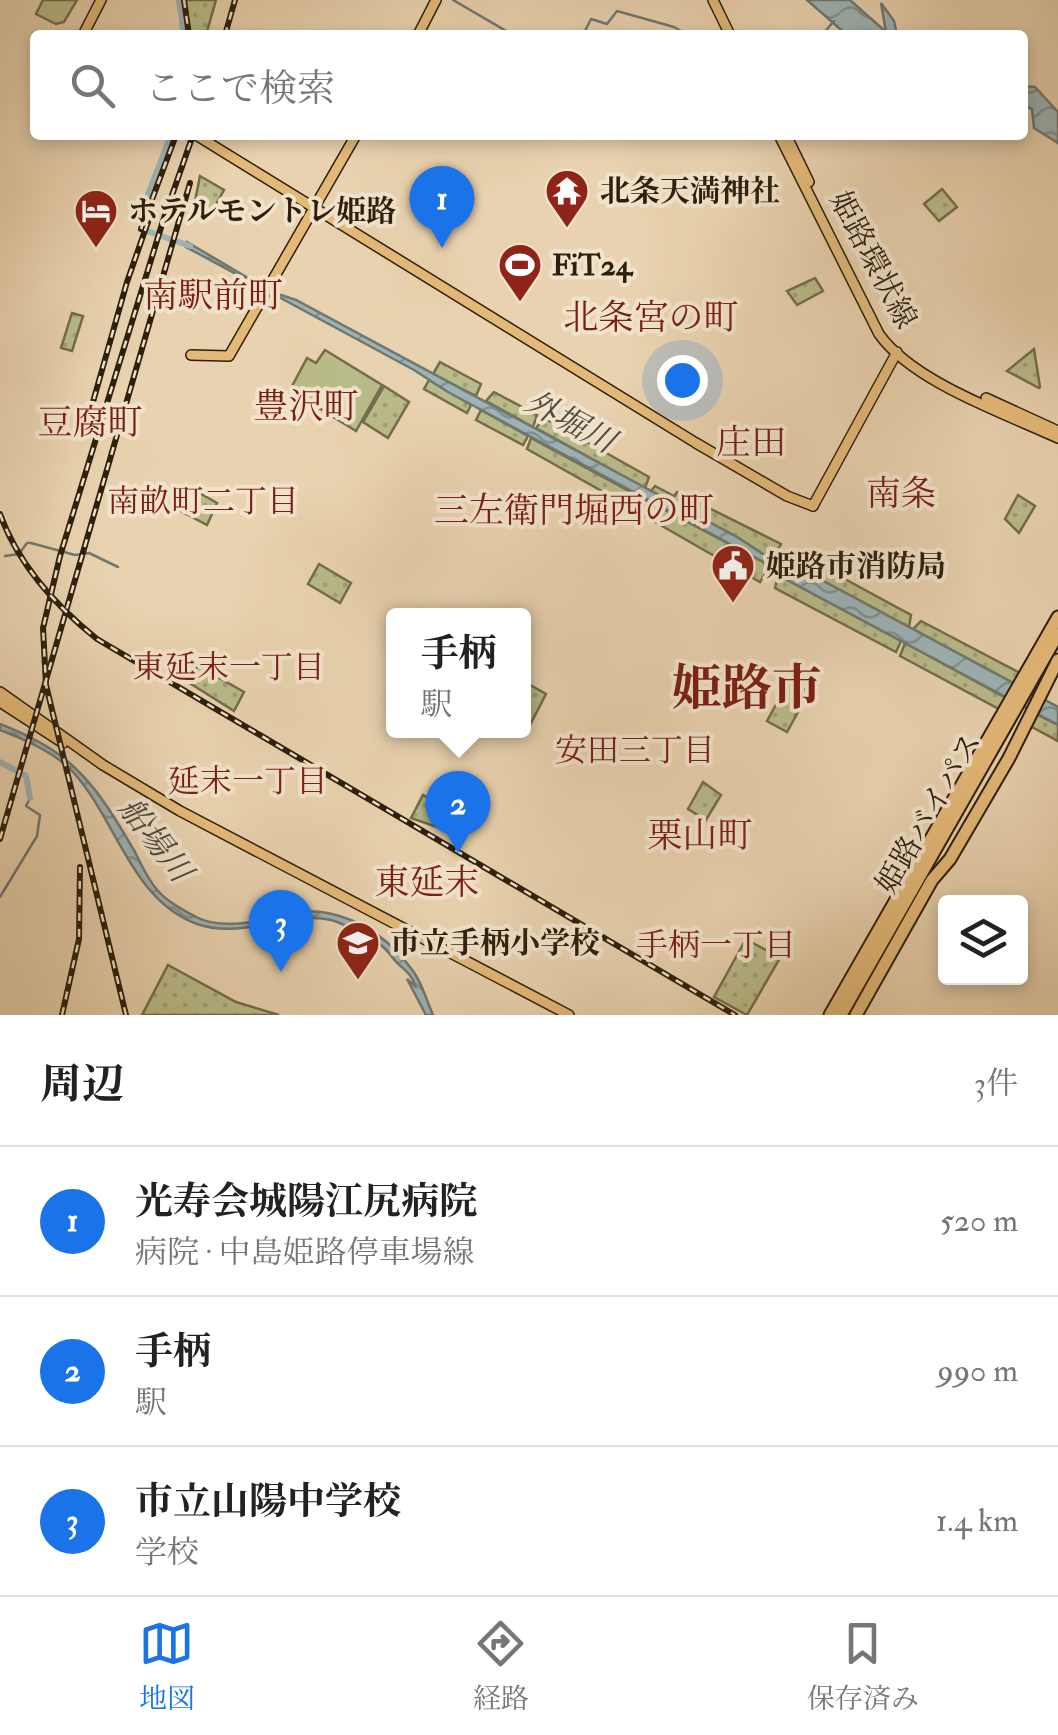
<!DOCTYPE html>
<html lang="ja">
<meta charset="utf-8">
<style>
body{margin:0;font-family:"IM FELL Double Pica","Noto Serif JP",serif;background:#f2f2f2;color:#222}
.controls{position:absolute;right:30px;bottom:30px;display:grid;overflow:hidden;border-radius:10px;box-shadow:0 5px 15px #0003}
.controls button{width:90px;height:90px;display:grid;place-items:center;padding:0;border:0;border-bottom:2px solid #e0e0e0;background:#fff;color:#222;font:50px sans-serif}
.you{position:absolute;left:682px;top:380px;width:35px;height:35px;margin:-25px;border:8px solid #fff;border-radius:50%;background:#1a73e8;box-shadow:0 0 0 15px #1a73e833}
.badge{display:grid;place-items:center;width:65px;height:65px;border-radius:50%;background:#1a73e8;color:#fff;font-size:32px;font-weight:700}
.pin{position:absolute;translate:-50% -82px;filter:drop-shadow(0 2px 5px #0008)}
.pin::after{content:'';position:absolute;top:52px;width:35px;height:30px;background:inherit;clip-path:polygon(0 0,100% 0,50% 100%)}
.popup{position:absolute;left:386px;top:608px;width:145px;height:130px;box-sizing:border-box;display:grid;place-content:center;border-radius:10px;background:#fff;filter:drop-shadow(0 2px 8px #0005);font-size:32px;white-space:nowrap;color:#767676}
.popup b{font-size:38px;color:#222}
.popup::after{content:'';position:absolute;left:50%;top:100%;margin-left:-20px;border:20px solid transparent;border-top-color:#fff}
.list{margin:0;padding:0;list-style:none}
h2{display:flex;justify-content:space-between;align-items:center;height:130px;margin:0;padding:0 40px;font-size:42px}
h2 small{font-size:32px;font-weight:400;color:#767676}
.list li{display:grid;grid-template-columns:65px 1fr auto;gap:30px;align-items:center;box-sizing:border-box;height:150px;padding:0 40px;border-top:2px solid #e0e0e0}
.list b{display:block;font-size:38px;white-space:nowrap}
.list p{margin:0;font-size:32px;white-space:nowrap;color:#767676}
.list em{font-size:32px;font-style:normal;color:#767676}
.icon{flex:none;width:55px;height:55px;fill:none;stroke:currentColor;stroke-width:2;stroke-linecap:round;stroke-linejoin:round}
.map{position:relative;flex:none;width:1058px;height:1015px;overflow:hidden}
.search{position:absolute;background:#fff;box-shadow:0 5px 15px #0003;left:30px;right:30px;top:30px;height:110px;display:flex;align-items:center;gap:25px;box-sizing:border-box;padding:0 35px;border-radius:10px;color:#767676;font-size:38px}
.sheet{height:580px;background:#fff}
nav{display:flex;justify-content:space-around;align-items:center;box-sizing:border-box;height:140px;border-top:2px solid #e0e0e0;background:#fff;font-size:28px;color:#767676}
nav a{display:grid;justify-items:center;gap:5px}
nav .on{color:#1a73e8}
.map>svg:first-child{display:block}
.grass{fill:url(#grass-dots);stroke:#736d4a;stroke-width:2.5}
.garden{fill:#b9bb89;stroke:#736d4a;stroke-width:2.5}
.water{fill:url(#water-waves);stroke:#707872;stroke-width:2.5}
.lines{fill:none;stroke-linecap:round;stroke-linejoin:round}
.stream{stroke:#707872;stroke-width:2.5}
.river{stroke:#9db4b7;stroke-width:6}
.major-casing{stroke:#2d1f0b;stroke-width:12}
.highway-casing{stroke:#2d1f0b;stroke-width:15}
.major{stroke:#e4b978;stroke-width:9}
.highway{stroke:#e4b978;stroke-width:11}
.rail-casing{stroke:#2d1f0b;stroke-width:6}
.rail{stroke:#f1e2cb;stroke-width:2.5;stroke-dasharray:8;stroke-linecap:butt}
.labels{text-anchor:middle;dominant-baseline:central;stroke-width:8;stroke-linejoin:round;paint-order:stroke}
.poi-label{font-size:30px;font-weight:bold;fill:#2d1f0b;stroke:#f1e2cb;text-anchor:start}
.street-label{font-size:30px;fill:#2d1f0b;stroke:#f1e2cb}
.water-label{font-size:32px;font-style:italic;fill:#4f4c3f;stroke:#f1e2cb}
.neighbourhood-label{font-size:32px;fill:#7a1f14;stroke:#f1e2cb}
.quarter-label{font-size:35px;fill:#7a1f14;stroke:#f1e2cb}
.town-label{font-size:50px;font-weight:bold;fill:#7a1f14;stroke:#f1e2cb}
</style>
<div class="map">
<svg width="1058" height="1015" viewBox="0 0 1058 1015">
<defs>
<pattern id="grass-dots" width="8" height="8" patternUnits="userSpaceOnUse" patternTransform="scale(2.5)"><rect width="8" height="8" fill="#b9bb89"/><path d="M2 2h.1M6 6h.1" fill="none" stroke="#9fa075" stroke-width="1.8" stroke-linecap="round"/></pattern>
<pattern id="water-waves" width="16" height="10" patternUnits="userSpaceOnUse" patternTransform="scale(2.5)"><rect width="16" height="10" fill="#9db4b7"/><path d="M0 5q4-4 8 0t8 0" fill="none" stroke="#809293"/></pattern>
</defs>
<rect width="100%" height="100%" fill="#e9d2af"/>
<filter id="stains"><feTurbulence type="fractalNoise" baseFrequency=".002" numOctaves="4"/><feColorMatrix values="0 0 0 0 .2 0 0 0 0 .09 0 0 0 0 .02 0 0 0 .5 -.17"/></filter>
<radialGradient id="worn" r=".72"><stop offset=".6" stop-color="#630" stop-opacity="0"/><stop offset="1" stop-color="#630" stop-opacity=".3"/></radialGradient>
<g class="grass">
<path d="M 185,0 L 216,0 L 206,35 L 190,35 Z"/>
<path d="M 200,176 L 224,190 L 210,215 L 194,206 Z"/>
<path d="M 942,189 L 957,207 L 939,221 L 924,204 Z"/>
<path d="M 815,278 L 823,291 L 797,305 L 787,291 Z"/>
<path d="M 72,313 L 83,316 L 72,351 L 61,348 Z"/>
<path d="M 1034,349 L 1040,387 L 1039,388 L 1007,371 Z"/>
<path d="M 440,362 L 481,384 L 476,396 L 433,374 Z"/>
<path d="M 429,380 L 471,405 L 467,413 L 424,389 Z"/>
<path d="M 384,386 L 409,402 L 388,438 L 363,422 Z"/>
<path d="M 494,392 L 537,415 L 533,427 L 486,401 Z"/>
<path d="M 481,410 L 528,436 L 523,445 L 476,420 Z"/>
<path d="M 544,418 L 649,477 L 645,488 L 536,428 Z"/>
<path d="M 531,438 L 640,497 L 632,508 L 527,449 Z"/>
<path d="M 655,486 L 674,496 L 677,492 L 781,544 L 777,551 L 779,553 L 775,560 L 772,560 L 737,537 L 651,491 Z"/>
<path d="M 189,487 L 217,503 L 207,525 L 177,509 Z"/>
<path d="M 1018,495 L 1035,506 L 1019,533 L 1005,519 Z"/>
<path d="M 646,500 L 769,565 L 772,567 L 768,575 L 765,574 L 760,582 L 641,514 Z"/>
<path d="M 795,552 L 911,615 L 909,627 L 786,561 Z"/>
<path d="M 319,564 L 351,583 L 340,603 L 308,584 Z"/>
<path d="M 778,575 L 901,641 L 896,652 L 775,588 Z"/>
<path d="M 921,621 L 1020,673 L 1014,684 L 913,629 Z"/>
<path d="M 905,643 L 1006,698 L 999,709 L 900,656 Z"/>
<path d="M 198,666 L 244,692 L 234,711 L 188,682 Z"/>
<path d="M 523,681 L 546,694 L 529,727 L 523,723 Z"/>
<path d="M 789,681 L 809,692 L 787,732 L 767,721 Z"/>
<path d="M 1036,714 L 1058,725 L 1058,741 L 1030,726 Z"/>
<path d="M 703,782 L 721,795 L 706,820 L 688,809 Z"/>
<path d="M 423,795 L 447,808 L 437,827 L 411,818 Z"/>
<path d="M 746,939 L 780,958 L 747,1015 L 714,997 Z"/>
<path d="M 168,965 L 236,1002 L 279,1015 L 142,1015 Z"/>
</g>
<g class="garden">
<path d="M 43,0 L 77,0 L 64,22 L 56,24 L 36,14 Z"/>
<path d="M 325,350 L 382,385 L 356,431 L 290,390 L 307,358 L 316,363 Z"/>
</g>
<g class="water">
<path d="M 807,0 L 850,0 L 886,32 L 881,3 L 894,21 L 897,35 L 847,35 Z"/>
<path d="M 1023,86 L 1035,87 L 1058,112 L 1058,143 L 1034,128 L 1032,109 L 1023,105 Z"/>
<path d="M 187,242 L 272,292 L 296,300 L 737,537 L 772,560 L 786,561 L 1058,707 L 1058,725 L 778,575 L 769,565 L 448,392 L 414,370 L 186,247 Z"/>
<path d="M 0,724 C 28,735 57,749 78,771 C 101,793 119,825 135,852 C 142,866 148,880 158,891 C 168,902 183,910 196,917 C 219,929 254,923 277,916 C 329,900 379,926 410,967 C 421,980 426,999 433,1015 L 426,1015 L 407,979 L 415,986 C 412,972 401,969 393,958 C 383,944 369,935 352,928 C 345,926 337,921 331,920 C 290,910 244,940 197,924 C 132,901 116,819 73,772 C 54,752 25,740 0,730 Z"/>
</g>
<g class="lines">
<g class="stream">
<path d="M 453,0 L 513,35"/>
<path d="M 583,35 L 591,19 L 607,24 L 617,11 L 674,27 L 688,35"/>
<path d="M 822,35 L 834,21"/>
<path d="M 5,556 L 19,554 L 27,543 L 31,543 L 75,555 L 89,553 L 118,567"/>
<path d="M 0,897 L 37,836 L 40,815 L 26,806 L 30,798"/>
</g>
<g class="river">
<path d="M 179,0 L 184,35"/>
<path d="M 171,135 L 140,215 L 144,230 L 190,246"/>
<path d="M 0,762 L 26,776 L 30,798"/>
</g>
<defs>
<g id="major">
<path d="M 713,0 L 730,35"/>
<path d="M 83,35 L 101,0"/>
<path d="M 418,35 L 436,0"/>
<path d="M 196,135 L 696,443 L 787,496 L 813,506"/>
<path d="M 779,135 L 879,334 C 913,382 1004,413 1058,438"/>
<path d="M 786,135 L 809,182"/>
<path d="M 191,355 L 229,356 L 356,135"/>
<path d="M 986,398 L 1058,431"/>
<path d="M 813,506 L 897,352"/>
<path d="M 0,692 L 103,765 L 180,811 L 569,1015"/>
<path d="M 0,702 L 63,743"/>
</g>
<g id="highway">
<path d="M 830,1015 L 1058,617"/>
<path d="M 841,1015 L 1058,634"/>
<path d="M 856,1015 L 932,880 L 950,859 L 1009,758 L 1058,660"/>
</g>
</defs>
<use href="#major" class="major-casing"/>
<use href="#highway" class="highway-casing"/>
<use href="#major" class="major"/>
<use href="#highway" class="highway"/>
<defs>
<g id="rail">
<path d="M 184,0 L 189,35"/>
<path d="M 225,35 L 235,0"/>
<path d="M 141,229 L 176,135"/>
<path d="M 85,430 L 127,282 L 149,219"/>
<path d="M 0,514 C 18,564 56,606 97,639 L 735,1015"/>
<path d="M 0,839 L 190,183"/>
<path d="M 62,1015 L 79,939 L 80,867"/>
<path d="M 126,1015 L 46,685 L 43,628 L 60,556 L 163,221 L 193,135"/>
</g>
</defs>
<use href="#rail" class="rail-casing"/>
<use href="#rail" class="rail"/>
</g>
<defs>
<symbol id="temple-pin" viewBox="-11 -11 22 30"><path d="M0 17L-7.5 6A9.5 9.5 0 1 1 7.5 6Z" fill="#8f2418" stroke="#f1e2cb"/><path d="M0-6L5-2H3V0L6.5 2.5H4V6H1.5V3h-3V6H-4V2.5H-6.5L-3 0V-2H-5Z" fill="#fff"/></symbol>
<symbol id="hotel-pin" viewBox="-11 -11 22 30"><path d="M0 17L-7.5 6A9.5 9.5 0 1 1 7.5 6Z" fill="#8f2418" stroke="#f1e2cb"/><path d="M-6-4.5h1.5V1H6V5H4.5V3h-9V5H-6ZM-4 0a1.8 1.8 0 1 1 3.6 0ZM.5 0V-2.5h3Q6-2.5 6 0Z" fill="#fff"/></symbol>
<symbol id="stadium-pin" viewBox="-11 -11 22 30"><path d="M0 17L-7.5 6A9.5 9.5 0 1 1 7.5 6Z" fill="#8f2418" stroke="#f1e2cb"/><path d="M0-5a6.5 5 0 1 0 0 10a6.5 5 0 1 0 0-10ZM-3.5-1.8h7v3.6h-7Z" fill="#fff"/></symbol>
<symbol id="civic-pin" viewBox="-11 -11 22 30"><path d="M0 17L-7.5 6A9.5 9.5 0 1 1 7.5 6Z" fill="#8f2418" stroke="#f1e2cb"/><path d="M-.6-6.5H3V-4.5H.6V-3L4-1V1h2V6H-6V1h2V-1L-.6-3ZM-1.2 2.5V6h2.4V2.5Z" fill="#fff"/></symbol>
<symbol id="school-pin" viewBox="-11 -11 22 30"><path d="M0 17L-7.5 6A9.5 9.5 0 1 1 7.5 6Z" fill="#8f2418" stroke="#f1e2cb"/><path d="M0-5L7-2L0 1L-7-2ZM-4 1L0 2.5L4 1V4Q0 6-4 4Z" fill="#fff"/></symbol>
</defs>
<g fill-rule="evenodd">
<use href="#temple-pin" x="542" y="166" width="50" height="68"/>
<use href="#hotel-pin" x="71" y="186" width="50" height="68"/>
<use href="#stadium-pin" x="495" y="240" width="50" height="68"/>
<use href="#civic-pin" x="708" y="541" width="50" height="68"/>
<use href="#school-pin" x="333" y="918" width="50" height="68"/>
</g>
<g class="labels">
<g class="poi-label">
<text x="600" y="191">北条天満神社</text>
<text x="128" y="211">ホテルモントレ姫路</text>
<text x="552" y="265">FiT24</text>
<text x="766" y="566">姫路市消防局</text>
<text x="390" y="943">市立手柄小学校</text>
</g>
<g class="street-label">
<text transform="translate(873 260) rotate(62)">姫路環状線</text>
<text transform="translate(929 813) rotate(-60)">姫路バイパス</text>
</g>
<g class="water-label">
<text transform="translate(570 422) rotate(28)">外堀川</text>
<text transform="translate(155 840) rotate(52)">船場川</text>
</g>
<g class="neighbourhood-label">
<text x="203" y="502">南畝町二丁目</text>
<text x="229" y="668">東延末一丁目</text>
<text x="635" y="751">安田三丁目</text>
<text x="248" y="782">延末一丁目</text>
<text x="716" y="946">手柄一丁目</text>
</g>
<g class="quarter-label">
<text x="213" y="296">南駅前町</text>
<text x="651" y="318">北条宮の町</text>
<text x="306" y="407">豊沢町</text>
<text x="90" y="423">豆腐町</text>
<text x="751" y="443">庄田</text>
<text x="901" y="494">南条</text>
<text x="574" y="511">三左衛門堀西の町</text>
<text x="700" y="836">栗山町</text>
<text x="427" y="883">東延末</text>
</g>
<g class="town-label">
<text x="747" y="689">姫路市</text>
</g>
</g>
<rect width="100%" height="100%" filter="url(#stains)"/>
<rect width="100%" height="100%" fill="url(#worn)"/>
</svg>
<div class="controls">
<button><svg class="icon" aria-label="layers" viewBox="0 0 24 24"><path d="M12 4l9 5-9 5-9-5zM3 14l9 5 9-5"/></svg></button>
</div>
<div class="you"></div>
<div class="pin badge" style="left:442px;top:248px">1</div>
<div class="pin badge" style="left:458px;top:853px">2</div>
<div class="popup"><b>手柄</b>駅</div>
<div class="pin badge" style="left:281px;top:972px">3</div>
<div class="search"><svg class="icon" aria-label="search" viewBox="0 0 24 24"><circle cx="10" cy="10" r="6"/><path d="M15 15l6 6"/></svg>ここで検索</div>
</div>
<section class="sheet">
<h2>周辺<small>3件</small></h2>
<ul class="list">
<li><span class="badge">1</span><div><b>光寿会城陽江尻病院</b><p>病院 · 中島姫路停車場線</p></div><em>520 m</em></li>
<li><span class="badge">2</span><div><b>手柄</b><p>駅</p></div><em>990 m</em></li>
<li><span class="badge">3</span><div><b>市立山陽中学校</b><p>学校</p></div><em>1.4 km</em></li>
</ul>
</section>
<nav>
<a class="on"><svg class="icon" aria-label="map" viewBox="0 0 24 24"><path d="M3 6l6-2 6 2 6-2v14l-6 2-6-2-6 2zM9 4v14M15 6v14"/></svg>地図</a>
<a><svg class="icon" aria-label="directions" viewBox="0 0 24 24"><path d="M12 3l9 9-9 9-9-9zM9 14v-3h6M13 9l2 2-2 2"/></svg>経路</a>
<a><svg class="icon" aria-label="saved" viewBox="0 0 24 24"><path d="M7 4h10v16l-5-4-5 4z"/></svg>保存済み</a>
</nav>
